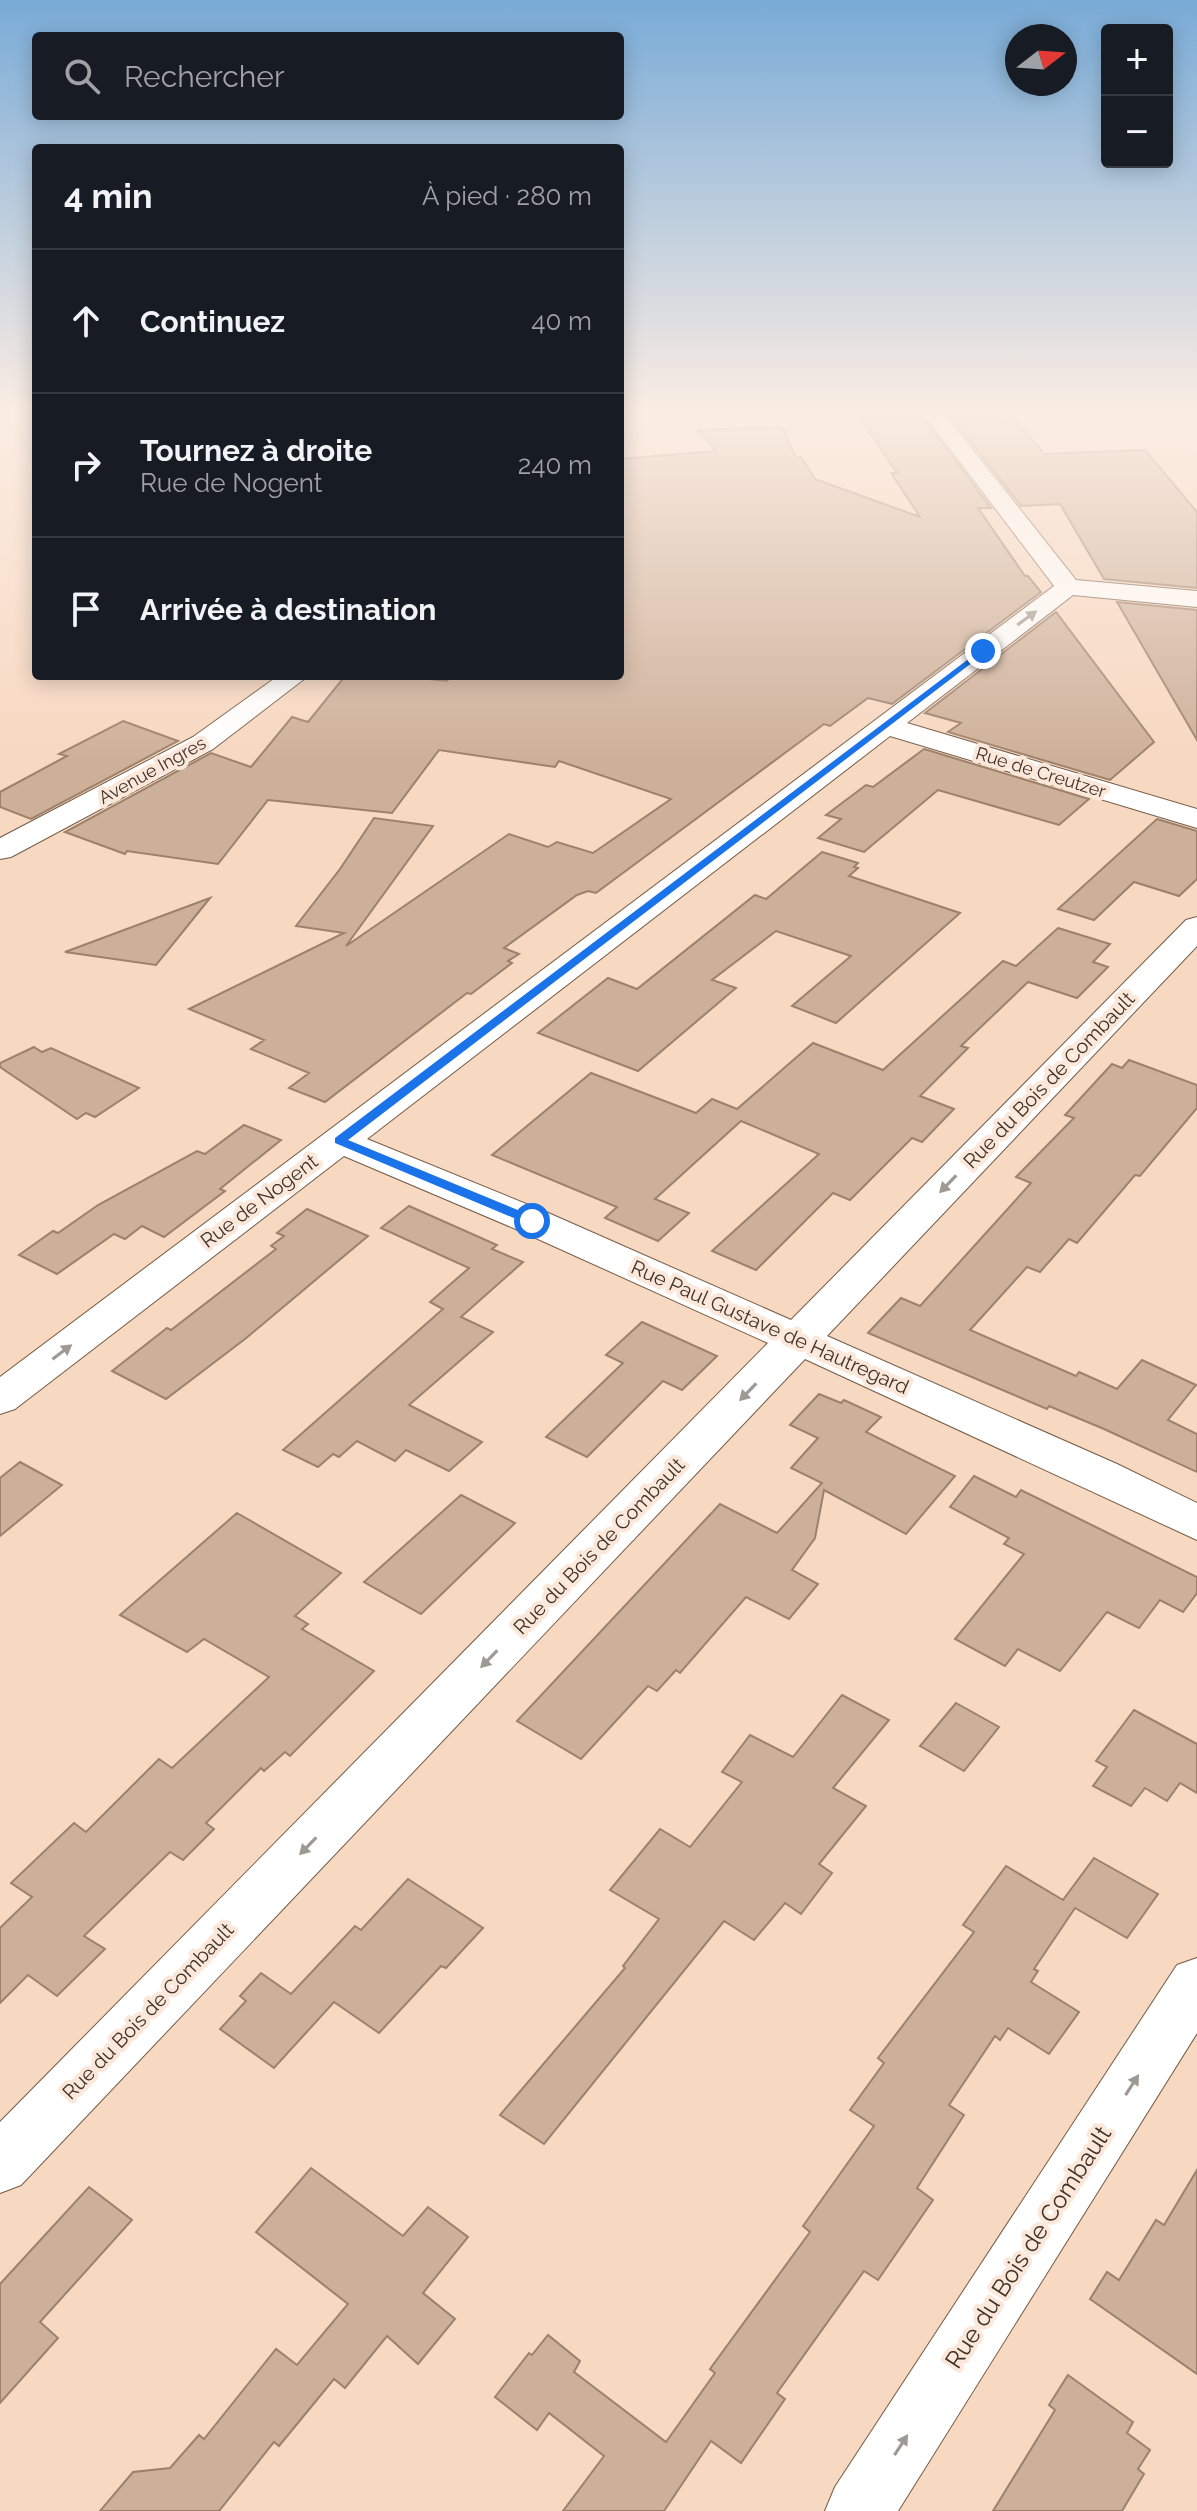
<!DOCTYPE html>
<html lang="fr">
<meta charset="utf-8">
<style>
body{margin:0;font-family:Raleway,sans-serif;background:#20242c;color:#f1f3f6}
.controls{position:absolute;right:24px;top:24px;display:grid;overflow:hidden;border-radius:8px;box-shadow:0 4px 20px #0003}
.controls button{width:72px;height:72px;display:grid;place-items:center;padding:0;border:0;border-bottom:2px solid #363941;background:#171b24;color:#f1f3f6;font:40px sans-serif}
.compass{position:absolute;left:1005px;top:24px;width:72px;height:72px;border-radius:50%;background:#171b24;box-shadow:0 4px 20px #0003;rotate:73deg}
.stop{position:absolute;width:24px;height:24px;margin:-18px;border:6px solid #1a73e8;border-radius:50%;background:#fff}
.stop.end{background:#1a73e8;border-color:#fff;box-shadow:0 2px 8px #0008}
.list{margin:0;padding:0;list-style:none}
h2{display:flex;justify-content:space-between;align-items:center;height:104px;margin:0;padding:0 32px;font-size:34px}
h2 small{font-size:26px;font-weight:400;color:#9ea1a6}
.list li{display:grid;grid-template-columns:52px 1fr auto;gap:24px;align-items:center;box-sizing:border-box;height:144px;padding:0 32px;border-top:2px solid #363941}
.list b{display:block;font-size:30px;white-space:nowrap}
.list p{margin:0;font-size:26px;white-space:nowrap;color:#9ea1a6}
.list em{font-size:26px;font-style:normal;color:#9ea1a6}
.icon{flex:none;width:44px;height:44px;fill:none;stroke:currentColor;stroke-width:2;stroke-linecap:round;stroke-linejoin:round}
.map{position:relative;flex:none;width:1197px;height:2511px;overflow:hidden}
.search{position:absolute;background:#171b24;box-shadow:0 4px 20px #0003;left:32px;top:32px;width:592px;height:88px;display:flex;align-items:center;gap:20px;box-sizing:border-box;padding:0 28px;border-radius:8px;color:#9ea1a6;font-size:30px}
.panel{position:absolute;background:#171b24;box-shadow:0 4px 20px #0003;left:32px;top:144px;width:592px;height:536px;border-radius:8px}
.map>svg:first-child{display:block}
.building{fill:#cdb099;stroke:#9d816b;stroke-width:2}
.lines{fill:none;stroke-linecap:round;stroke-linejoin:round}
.minor-casing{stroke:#755b46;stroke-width:2}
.minor{fill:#fff;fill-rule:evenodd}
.oneway{fill:#9f9994}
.route{fill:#1a73e8}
.labels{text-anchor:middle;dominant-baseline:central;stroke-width:8;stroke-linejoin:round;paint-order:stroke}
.far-street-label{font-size:18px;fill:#3f3329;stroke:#fbe8da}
.street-label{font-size:20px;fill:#3f3329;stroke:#fbe8da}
.near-street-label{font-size:24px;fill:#3f3329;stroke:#fbe8da}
</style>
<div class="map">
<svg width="1197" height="2511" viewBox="0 0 1197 2511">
<rect width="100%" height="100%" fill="#f7d8c1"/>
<g class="building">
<path d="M 856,412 L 919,412 L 991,508 L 978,508 L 1025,576 L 1028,576 L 1041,592 L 892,704 L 868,698 L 830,726 L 824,724 L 596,893 L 588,891 L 577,895 L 504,948 L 519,954 L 508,961 L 512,963 L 471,994 L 467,993 L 325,1102 L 289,1088 L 309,1073 L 251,1049 L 264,1040 L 189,1009 L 344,933 L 296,926 L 340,869 L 374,818 L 433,826 L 346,946 L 509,834 L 548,847 L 557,842 L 593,853 L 671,799 L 559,761 L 555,767 L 439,750 L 392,813 L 268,800 L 218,864 L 127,851 L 125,854 L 65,832 L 211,753 L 251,767 L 292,717 L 308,722 L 345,676 L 400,676 L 447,681 L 451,676 L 620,676 L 620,459 L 716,451 L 698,430 L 782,427 L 796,458 L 801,457 L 815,479 L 920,517 L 891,473 L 897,473 Z"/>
<path d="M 947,412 L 993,412 L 1002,421 L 1016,420 L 1044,454 L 1145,450 L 1197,512 L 1197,588 L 1104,579 L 1060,504 L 1021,506 Z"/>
<path d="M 1117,602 L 1197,610 L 1197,740 Z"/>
<path d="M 1056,612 L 1154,742 L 1110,780 L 948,732 L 961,723 L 925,713 Z"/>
<path d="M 123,721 L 178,741 L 31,819 L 0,807 L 0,792 L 67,756 L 59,754 Z"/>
<path d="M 924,749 L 1089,799 L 1059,825 L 938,790 L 864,852 L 818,838 L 841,819 L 826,815 L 866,785 L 873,787 Z"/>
<path d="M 1157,819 L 1197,831 L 1197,879 L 1179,896 L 1134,882 L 1094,920 L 1058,909 Z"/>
<path d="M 822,852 L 858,863 L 854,867 L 858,868 L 849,876 L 960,913 L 836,1023 L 792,1006 L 851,956 L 776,931 L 712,980 L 736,988 L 638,1071 L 538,1033 L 608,978 L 637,989 L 755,895 L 766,899 Z"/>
<path d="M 210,898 L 156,965 L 65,952 Z"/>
<path d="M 1058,928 L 1110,944 L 1093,962 L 1108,967 L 1077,998 L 1028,982 L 961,1046 L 968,1048 L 920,1096 L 954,1109 L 922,1142 L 912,1138 L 850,1200 L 833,1193 L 756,1270 L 712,1251 L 819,1154 L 741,1121 L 655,1199 L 689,1213 L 658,1241 L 605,1218 L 617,1207 L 492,1155 L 591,1073 L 696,1113 L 712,1099 L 737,1109 L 813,1043 L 883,1070 L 1003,961 L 1016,966 Z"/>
<path d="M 34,1047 L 42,1052 L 51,1048 L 139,1088 L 95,1117 L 86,1113 L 77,1119 L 0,1067 L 0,1063 Z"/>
<path d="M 1129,1060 L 1197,1085 L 1197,1108 L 1140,1176 L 1135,1175 L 1077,1243 L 1069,1239 L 1040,1272 L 1027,1267 L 970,1330 L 1076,1376 L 1079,1372 L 1117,1389 L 1142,1360 L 1196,1385 L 1168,1420 L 1197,1434 L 1197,1472 L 1104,1429 L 1049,1406 L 1047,1409 L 868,1333 L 901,1298 L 920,1306 L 1031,1183 L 1016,1177 L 1074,1118 L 1065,1115 L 1112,1064 L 1122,1068 Z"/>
<path d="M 244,1125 L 281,1140 L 220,1189 L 225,1191 L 164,1237 L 142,1226 L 125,1239 L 114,1234 L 57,1274 L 19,1255 L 53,1231 L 58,1233 L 98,1205 L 197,1151 L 205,1154 Z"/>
<path d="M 409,1206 L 497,1245 L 492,1249 L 523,1262 L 461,1317 L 493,1332 L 409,1405 L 482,1442 L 449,1471 L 406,1450 L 395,1461 L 357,1441 L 339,1457 L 333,1454 L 318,1467 L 283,1450 L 443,1309 L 430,1302 L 469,1268 L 381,1228 Z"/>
<path d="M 307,1209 L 368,1236 L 245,1339 L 166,1399 L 112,1371 L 167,1328 L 171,1330 L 276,1249 L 271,1246 L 284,1236 L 277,1233 Z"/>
<path d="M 642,1322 L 717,1356 L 682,1390 L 663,1381 L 587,1457 L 546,1437 L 623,1363 L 606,1355 Z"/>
<path d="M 819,1394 L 841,1403 L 844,1400 L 881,1417 L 866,1432 L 955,1476 L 906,1534 L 824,1490 L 815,1538 L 792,1570 L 818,1584 L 789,1619 L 746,1597 L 680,1673 L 676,1670 L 657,1691 L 648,1686 L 581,1759 L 517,1721 L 720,1504 L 777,1533 L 822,1483 L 791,1468 L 818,1438 L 790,1425 Z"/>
<path d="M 20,1462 L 62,1485 L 0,1536 L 0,1478 Z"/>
<path d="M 974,1476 L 1016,1497 L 1021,1490 L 1197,1577 L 1197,1593 L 1183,1612 L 1160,1600 L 1139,1628 L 1107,1612 L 1060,1671 L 1018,1649 L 1005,1666 L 955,1639 L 1024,1554 L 1004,1544 L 1009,1538 L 950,1507 Z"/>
<path d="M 461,1495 L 515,1523 L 421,1614 L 364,1582 Z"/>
<path d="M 237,1513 L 341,1573 L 295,1616 L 308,1624 L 302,1629 L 374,1671 L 290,1756 L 285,1752 L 264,1771 L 261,1768 L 206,1823 L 214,1829 L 183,1860 L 170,1852 L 84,1936 L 105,1949 L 57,1996 L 28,1975 L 0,2003 L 0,1928 L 32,1897 L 11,1883 L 74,1823 L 86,1832 L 159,1759 L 172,1768 L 269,1677 L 204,1639 L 187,1652 L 120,1615 Z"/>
<path d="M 842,1695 L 889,1720 L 833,1788 L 866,1806 L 819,1864 L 832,1873 L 801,1914 L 785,1903 L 754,1940 L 724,1921 L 544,2144 L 500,2115 L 625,1968 L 623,1966 L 659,1919 L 610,1890 L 660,1829 L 690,1847 L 742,1782 L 722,1772 L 750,1735 L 793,1757 Z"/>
<path d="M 956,1703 L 999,1727 L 964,1771 L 920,1746 Z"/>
<path d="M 1134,1710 L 1197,1744 L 1197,1793 L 1180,1783 L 1167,1801 L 1145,1788 L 1131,1806 L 1093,1786 L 1107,1767 L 1096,1761 Z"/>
<path d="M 1094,1858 L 1158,1894 L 1127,1938 L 1075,1908 L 1034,1969 L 1038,1971 L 1031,1982 L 1079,2012 L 1049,2054 L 1008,2028 L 1000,2040 L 995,2036 L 949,2105 L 964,2115 L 917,2188 L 933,2200 L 878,2280 L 864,2271 L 777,2393 L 785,2399 L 741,2463 L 711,2441 L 664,2511 L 563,2511 L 604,2456 L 549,2413 L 537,2430 L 495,2397 L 529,2353 L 532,2355 L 548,2335 L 580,2361 L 574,2372 L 666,2442 L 715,2373 L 710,2369 L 810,2232 L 803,2226 L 874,2126 L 850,2110 L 884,2063 L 878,2058 L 974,1932 L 963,1925 L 1006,1866 L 1063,1900 Z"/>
<path d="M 408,1879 L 483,1928 L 446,1968 L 441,1966 L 379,2033 L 334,2002 L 274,2068 L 220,2029 L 246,2001 L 240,1996 L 261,1973 L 291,1994 L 355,1926 L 361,1930 Z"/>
<path d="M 311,2168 L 403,2236 L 428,2207 L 468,2237 L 423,2293 L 455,2319 L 418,2364 L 387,2336 L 345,2388 L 334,2379 L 279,2446 L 274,2442 L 219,2511 L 100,2511 L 133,2472 L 170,2468 L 199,2435 L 204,2439 L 276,2349 L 297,2365 L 348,2304 L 256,2232 Z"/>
<path d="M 1197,2170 L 1197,2374 L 1090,2299 L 1107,2272 L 1119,2280 L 1156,2220 L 1164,2225 Z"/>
<path d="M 89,2187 L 132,2220 L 40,2322 L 58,2338 L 0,2403 L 0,2284 Z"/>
<path d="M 1068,2375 L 1133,2422 L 1127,2433 L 1150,2450 L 1138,2469 L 1144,2474 L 1122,2511 L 993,2511 L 1055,2410 L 1049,2405 Z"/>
</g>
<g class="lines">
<defs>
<g id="minor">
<path d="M 922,412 L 943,412 L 1076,580 L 1197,591 L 1197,607 L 1073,595 L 907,723 L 1197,809 L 1197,828 L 890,736 L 367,1139 L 546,1212 L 791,1320 L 1186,920 L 1197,917 L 1197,946 L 827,1336 L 1117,1464 L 1197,1503 L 1197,1540 L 805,1359 L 21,2185 L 0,2193 L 0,2122 L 768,1343 L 518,1230 L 344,1156 L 15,1409 L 0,1414 L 0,1377 L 1054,586 Z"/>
<path d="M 278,676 L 308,676 L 213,749 L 11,857 L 0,859 L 0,838 L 193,737 Z"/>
<path d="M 1197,1958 L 1197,2033 L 898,2511 L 825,2511 L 835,2487 L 1177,1965 Z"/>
</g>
</defs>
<use href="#minor" class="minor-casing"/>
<use href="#minor" class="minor"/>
</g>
<defs><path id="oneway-solid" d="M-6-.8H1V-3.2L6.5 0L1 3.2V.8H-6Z" transform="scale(2)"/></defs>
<g class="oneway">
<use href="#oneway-solid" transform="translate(1027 618) rotate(-36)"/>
<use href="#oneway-solid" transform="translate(948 1184) rotate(134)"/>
<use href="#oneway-solid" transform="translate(62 1352) rotate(-37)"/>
<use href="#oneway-solid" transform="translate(748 1392) rotate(134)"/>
<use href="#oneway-solid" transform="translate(489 1659) rotate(134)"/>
<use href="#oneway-solid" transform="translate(308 1846) rotate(134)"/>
<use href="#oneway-solid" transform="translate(1132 2085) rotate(-57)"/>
<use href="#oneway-solid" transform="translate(901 2445) rotate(-57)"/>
</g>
<linearGradient id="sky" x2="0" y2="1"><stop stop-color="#79abd7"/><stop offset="0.54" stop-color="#fbede3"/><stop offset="1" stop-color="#fbede3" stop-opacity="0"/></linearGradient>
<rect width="1197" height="763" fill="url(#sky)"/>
<path class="route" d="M 983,648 L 986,652 L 348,1140 L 537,1218 L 537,1224 L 528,1224 L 335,1143 L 335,1138 Z"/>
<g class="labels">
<g class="far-street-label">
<text transform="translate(152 770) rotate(-29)">Avenue Ingres</text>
<text transform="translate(1041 772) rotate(17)">Rue de Creutzer</text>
</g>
<g class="street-label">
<text transform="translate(1049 1080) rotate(-46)">Rue du Bois de Combault</text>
<text transform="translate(259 1201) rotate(-37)">Rue de Nogent</text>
<text transform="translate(770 1327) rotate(24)">Rue Paul Gustave de Hautregard</text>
<text transform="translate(599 1546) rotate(-46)">Rue du Bois de Combault</text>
<text transform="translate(148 2011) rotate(-46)">Rue du Bois de Combault</text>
</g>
<g class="near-street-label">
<text transform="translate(1028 2247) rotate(-57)">Rue du Bois de Combault</text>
</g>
</g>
</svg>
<div class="controls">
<button>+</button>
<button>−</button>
</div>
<svg class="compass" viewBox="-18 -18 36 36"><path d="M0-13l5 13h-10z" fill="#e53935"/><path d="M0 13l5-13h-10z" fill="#9ea1a6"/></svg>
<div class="stop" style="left:532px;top:1221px"></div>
<div class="stop end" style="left:983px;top:651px"></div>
<div class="search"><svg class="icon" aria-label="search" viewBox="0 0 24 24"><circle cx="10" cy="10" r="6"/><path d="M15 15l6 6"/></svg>Rechercher</div>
<section class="panel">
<h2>4 min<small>À pied · 280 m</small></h2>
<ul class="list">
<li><svg class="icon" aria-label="ahead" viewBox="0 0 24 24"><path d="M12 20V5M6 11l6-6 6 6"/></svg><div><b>Continuez</b></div><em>40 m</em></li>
<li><svg class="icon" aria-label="right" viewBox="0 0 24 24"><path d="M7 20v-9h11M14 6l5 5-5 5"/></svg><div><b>Tournez à droite</b><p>Rue de Nogent</p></div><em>240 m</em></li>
<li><svg class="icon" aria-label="arrive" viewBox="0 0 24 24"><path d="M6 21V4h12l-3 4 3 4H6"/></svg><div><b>Arrivée à destination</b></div></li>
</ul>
</section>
</div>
